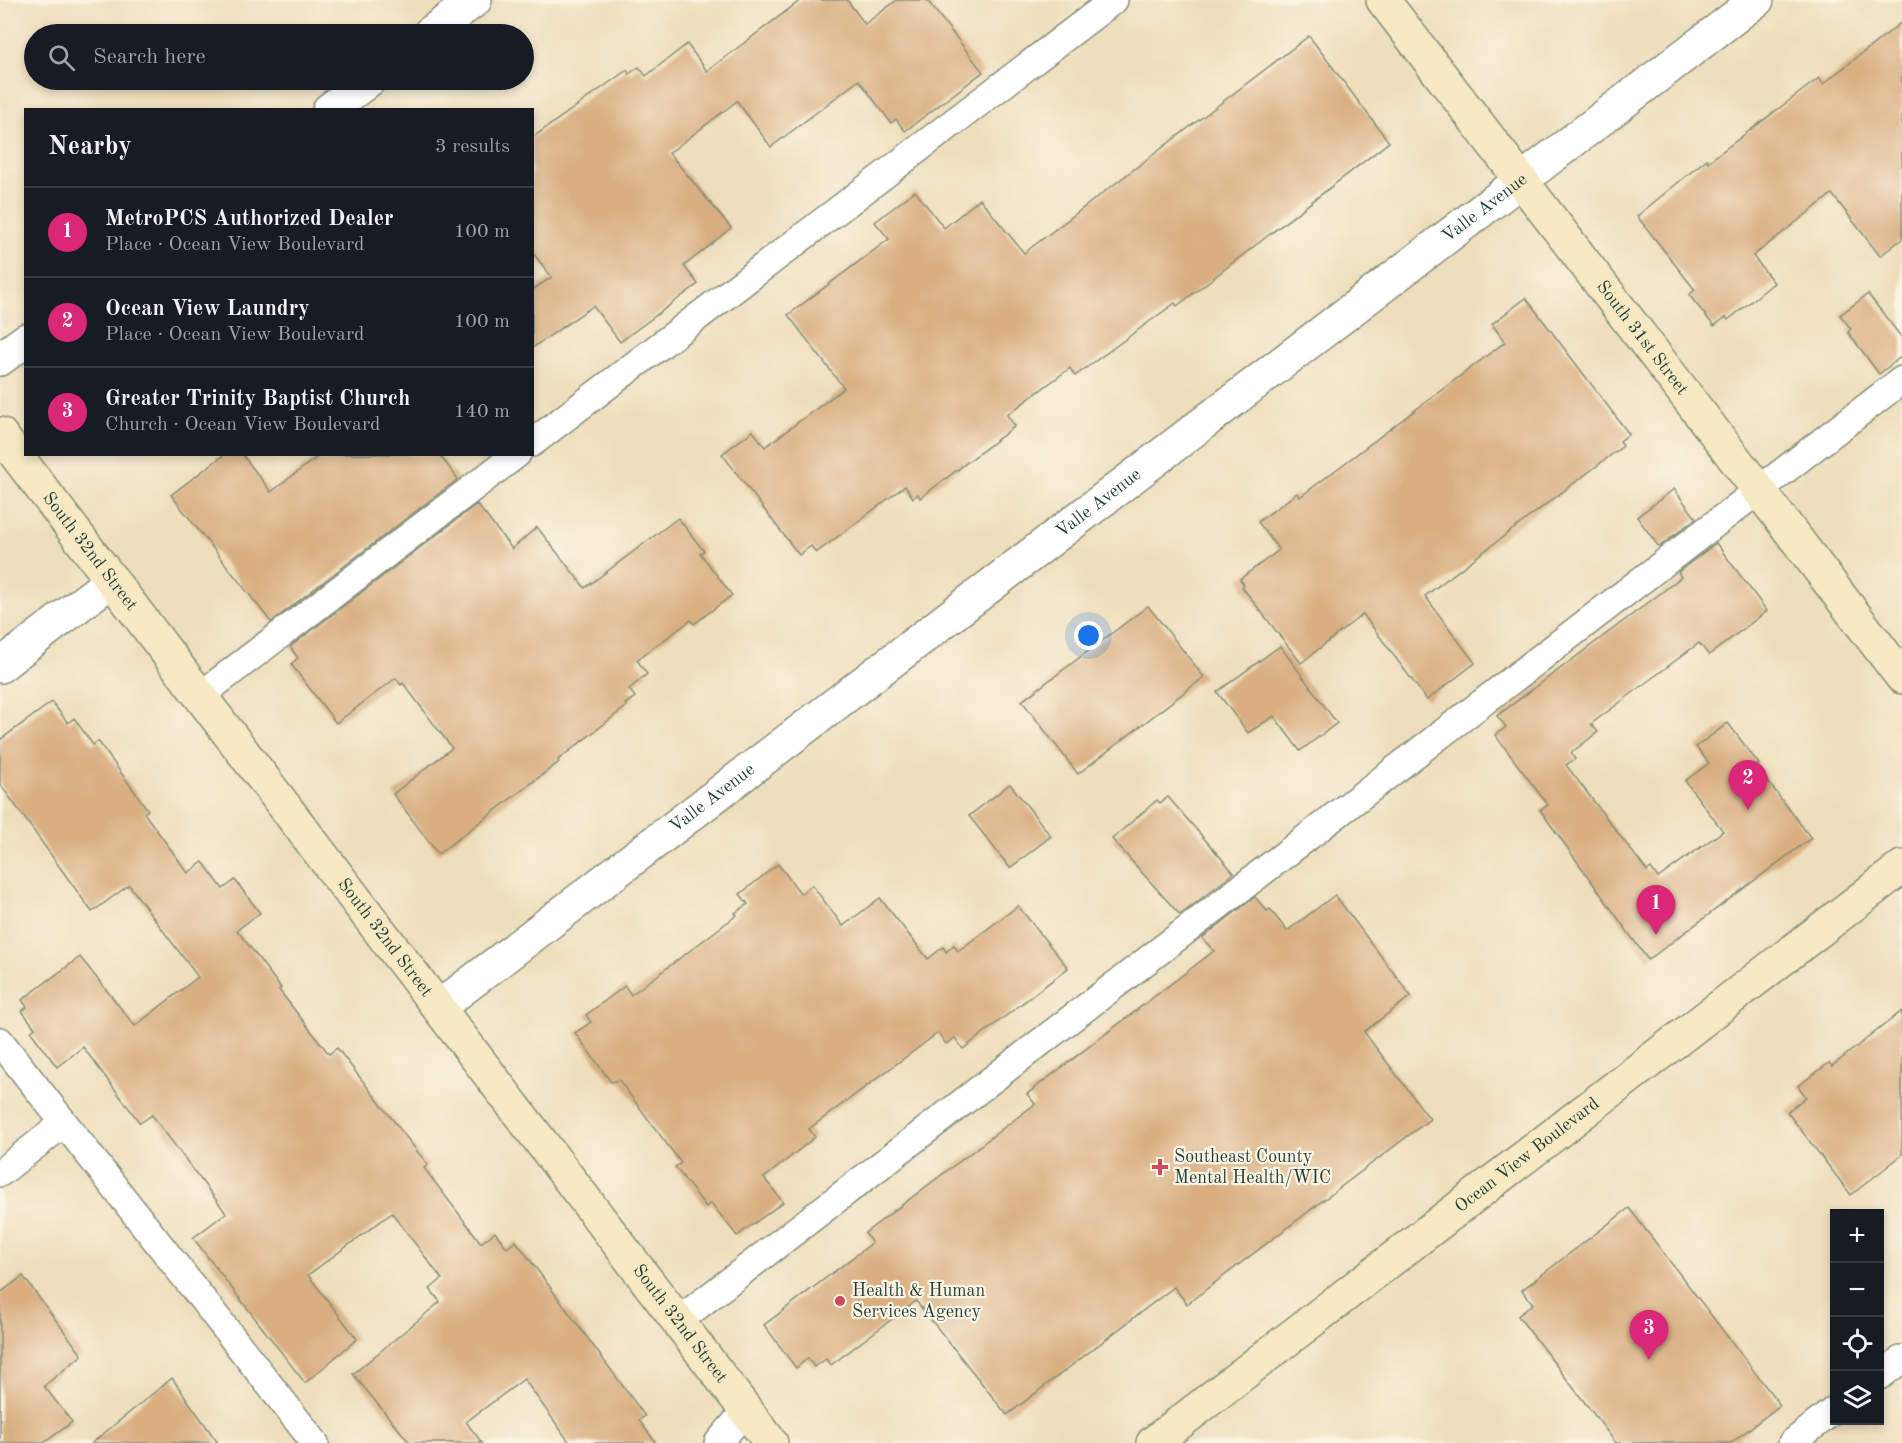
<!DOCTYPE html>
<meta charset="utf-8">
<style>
body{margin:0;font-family:"Old Standard TT",serif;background:#20242c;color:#f1f3f6}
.controls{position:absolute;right:18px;bottom:18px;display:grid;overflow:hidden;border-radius:0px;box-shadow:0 3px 9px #0003}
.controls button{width:54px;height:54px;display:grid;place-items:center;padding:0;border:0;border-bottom:2px solid #363941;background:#171b24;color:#f1f3f6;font:30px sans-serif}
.you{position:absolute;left:1089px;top:636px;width:21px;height:21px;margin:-15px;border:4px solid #fff;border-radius:50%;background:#1a73e8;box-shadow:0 0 0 9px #1a73e833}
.badge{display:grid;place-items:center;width:39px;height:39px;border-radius:50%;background:#db2777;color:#fff;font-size:20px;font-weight:700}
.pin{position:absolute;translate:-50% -50px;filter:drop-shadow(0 2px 3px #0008)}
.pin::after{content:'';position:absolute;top:32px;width:21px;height:18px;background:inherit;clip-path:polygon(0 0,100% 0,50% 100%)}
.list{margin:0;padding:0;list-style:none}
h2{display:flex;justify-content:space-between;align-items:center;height:78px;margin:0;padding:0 24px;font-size:26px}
h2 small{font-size:20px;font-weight:400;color:#9ea1a6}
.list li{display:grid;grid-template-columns:39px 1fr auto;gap:18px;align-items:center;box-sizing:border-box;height:90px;padding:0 24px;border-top:2px solid #363941}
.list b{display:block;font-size:22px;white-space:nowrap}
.list p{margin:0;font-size:20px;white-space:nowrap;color:#9ea1a6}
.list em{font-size:20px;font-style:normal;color:#9ea1a6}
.icon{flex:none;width:33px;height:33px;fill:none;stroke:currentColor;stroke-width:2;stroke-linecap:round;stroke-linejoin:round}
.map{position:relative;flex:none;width:1902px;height:1443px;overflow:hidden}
.search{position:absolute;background:#171b24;box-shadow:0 3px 9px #0003;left:24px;top:24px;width:510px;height:66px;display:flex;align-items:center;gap:15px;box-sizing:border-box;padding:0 21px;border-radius:33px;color:#9ea1a6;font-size:22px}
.panel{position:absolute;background:#171b24;box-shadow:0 3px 9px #0003;left:24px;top:108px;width:510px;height:348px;border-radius:0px}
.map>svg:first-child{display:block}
.building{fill:#d9af81}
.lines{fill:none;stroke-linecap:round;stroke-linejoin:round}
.lane-casing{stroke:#868e78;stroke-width:30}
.street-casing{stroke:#868e78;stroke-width:36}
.secondary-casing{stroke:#868e78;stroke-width:36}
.lane{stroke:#fff;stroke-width:27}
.street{stroke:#fff;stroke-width:33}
.secondary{stroke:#f6e9c3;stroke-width:33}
.poi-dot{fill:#d1495b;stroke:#fcf5e5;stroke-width:2}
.labels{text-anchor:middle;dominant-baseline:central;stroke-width:4.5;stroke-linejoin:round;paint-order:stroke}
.street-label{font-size:18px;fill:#1f3d34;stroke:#fcf5e5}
.poi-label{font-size:18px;fill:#1f3d34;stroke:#fcf5e5;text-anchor:start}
</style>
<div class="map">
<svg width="1902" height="1443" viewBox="0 0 1902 1443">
<rect width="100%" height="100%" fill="#fcf5e5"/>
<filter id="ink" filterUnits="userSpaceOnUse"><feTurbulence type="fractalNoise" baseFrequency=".0167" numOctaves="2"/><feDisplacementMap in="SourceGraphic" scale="12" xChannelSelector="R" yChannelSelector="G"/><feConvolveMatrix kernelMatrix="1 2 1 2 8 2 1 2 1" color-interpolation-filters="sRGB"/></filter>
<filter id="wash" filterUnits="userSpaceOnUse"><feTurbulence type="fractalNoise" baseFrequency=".008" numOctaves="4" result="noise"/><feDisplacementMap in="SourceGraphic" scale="24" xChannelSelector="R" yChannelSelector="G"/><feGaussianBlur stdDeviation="1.35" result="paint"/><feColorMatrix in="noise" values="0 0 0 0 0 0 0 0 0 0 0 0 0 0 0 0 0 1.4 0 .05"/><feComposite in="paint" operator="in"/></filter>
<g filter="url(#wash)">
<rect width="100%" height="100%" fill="#eedebc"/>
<g id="blocks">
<g class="building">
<path d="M 801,0 L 847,0 L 865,24 L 897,0 L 927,0 L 983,72 L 905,131 L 896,119 L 891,123 L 859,80 L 771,147 L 737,101 L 669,153 L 731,228 L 684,266 L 698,284 L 620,342 L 593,306 L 532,348 L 532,290 L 552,277 L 532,252 L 532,138 L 627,70 L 629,74 L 639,67 L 646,76 L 687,44 L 707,71 Z"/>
<path d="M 1902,22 L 1902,239 L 1880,256 L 1832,194 L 1753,256 L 1774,283 L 1728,320 L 1726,317 L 1714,326 L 1689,295 L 1695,290 L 1637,216 L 1707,159 L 1708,162 L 1819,78 L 1823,84 Z"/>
<path d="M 1309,36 L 1389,142 L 1177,306 L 1175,303 L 1075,376 L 1070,368 L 1007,415 L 1015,426 L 920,498 L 918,494 L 913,498 L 905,486 L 816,553 L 811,546 L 799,555 L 722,454 L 753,431 L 765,447 L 844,388 L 788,315 L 889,239 L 875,222 L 915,191 L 944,228 L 980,199 L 1024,253 Z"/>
<path d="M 1868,294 L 1902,338 L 1902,356 L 1879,374 L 1848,332 L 1851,329 L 1840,315 Z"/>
<path d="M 1526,298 L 1629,434 L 1620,441 L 1623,446 L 1425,596 L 1475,663 L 1427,700 L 1363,614 L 1301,663 L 1242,587 L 1244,585 L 1240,579 L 1279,550 L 1258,522 L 1297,493 L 1300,497 L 1505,342 L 1492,324 Z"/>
<path d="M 225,454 L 242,454 L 271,492 L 321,454 L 439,454 L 458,479 L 271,622 L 171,495 Z"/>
<path d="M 1674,489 L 1696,518 L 1659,547 L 1637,517 Z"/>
<path d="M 477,504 L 512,549 L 537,527 L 585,588 L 678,518 L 704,551 L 700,553 L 732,595 L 694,624 L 691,620 L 637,660 L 647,674 L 629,689 L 635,697 L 625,704 L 627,706 L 558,760 L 559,762 L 438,854 L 393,794 L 452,748 L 403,683 L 401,685 L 396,678 L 336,723 L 291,664 L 298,658 L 290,647 Z"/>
<path d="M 1716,543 L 1767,611 L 1709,655 L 1699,643 L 1591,724 L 1598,732 L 1571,753 L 1575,759 L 1566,765 L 1647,871 L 1651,868 L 1658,878 L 1723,831 L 1685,781 L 1709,763 L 1696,747 L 1728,723 L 1759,764 L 1756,766 L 1811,838 L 1648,960 L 1540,810 L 1548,805 L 1495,735 L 1506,727 L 1497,716 L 1661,593 L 1681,577 L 1678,572 Z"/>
<path d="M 1148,606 L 1204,677 L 1078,774 L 1022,701 Z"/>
<path d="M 1280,646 L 1337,723 L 1300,751 L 1274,716 L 1248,733 L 1217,692 Z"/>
<path d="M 52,702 L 68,723 L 74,718 L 93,745 L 98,741 L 148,810 L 144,813 L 188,873 L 203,862 L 223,889 L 235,880 L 260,913 L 237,930 L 281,988 L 279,990 L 329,1054 L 337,1048 L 428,1165 L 424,1168 L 481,1243 L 495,1232 L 507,1248 L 516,1241 L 645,1416 L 639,1420 L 656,1443 L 570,1443 L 524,1379 L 466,1422 L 482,1443 L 410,1443 L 353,1374 L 440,1302 L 430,1289 L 442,1279 L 392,1213 L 308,1275 L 357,1339 L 305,1383 L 193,1238 L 226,1213 L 152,1115 L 140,1123 L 83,1047 L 57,1067 L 31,1032 L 35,1028 L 22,1011 L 27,1007 L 22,1000 L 80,957 L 135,1026 L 198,977 L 129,885 L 92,912 L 0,784 L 0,740 Z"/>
<path d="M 1010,784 L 1051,836 L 1010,868 L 969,816 Z"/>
<path d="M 1168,797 L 1234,873 L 1180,915 L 1112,839 L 1157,800 L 1160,803 Z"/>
<path d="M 778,864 L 801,894 L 812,885 L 843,926 L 880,898 L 928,959 L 943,947 L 946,952 L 954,945 L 958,951 L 1018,906 L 1068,968 L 963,1049 L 955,1038 L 946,1044 L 938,1033 L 809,1129 L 815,1137 L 764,1178 L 783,1202 L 737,1236 L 711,1203 L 706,1207 L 675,1167 L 681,1163 L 619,1080 L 611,1082 L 575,1033 L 591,1022 L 586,1015 L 625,986 L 631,995 L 737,915 L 735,913 L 748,904 L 740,894 Z"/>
<path d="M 1335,895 L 1411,996 L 1364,1032 L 1430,1119 L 1187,1304 L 1174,1287 L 1007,1415 L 916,1301 L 831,1365 L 826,1359 L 814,1367 L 808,1358 L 796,1368 L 764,1325 L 872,1243 L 865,1233 L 1035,1104 L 1027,1094 L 1214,951 L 1202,938 L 1255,897 L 1267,911 L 1270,909 L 1287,931 Z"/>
<path d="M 1902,1011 L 1902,1155 L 1851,1195 L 1787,1112 L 1806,1097 L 1798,1086 L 1829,1063 L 1832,1066 Z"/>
<path d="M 1629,1208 L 1780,1405 L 1731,1443 L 1616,1443 L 1518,1316 L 1533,1304 L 1522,1290 Z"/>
<path d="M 23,1276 L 82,1355 L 44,1386 L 72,1422 L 44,1443 L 0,1443 L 0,1293 Z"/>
<path d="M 172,1378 L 218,1443 L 92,1443 Z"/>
</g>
</g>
</g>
<g filter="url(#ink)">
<use href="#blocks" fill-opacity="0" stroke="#868e78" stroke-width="1.5"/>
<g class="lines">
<defs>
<g id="lane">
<path d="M 532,443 L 1114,0"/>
<path d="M 201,695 L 517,454"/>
<path d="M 0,1041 L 315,1443"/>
<path d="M 0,1173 L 63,1124"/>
<path d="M 678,1321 L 1902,380"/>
<path d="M 1880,1376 L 1902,1359"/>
<path d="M 718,1443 L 746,1410"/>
<path d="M 1792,1443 L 1834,1410"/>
</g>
<g id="street">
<path d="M 429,34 L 475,0"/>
<path d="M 329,110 L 369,80"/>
<path d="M 0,359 L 26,340"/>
<path d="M 0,666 L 112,580"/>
<path id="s1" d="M 439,1007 L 1757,0"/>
</g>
<g id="secondary">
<path id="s2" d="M 1383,0 L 1902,677"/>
<path id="s3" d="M 0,434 L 771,1443"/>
<path id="s4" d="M 1153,1443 L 1902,867"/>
</g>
</defs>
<use href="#lane" class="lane-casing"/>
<use href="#street" class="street-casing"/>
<use href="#secondary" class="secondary-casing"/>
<use href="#lane" class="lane"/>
<use href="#street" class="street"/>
<use href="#secondary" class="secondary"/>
</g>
</g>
<g class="poi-dot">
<path d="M1157 1158h6v6h6v6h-6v6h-6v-6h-6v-6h6z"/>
<circle cx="840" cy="1301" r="6"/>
</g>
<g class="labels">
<g class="street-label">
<text stroke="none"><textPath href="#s1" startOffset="1316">Valle Avenue</textPath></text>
<text stroke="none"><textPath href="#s2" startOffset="426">South 31st Street</textPath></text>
<text stroke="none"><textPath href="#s1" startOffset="830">Valle Avenue</textPath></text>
<text stroke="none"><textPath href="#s3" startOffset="148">South 32nd Street</textPath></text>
<text stroke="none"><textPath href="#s1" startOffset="344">Valle Avenue</textPath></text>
<text stroke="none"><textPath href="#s3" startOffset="634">South 32nd Street</textPath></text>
<text stroke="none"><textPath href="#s4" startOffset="472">Ocean View Boulevard</textPath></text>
<text stroke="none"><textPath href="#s3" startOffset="1120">South 32nd Street</textPath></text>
</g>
<g class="poi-label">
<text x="1174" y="1157">Southeast County<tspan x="1174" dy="21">Mental Health/WIC</tspan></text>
<text x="852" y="1291">Health &amp; Human<tspan x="852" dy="21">Services Agency</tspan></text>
</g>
</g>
</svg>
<div class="controls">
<button>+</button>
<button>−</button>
<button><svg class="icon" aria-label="locate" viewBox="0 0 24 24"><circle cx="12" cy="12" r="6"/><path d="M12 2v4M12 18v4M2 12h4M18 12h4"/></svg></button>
<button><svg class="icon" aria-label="layers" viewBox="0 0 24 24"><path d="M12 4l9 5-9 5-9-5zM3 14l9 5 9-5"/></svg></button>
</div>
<div class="you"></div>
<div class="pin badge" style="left:1656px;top:935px">1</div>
<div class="pin badge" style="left:1748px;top:810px">2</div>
<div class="pin badge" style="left:1649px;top:1360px">3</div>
<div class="search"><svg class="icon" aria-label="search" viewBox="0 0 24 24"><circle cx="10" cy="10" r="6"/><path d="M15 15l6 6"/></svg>Search here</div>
<section class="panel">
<h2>Nearby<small>3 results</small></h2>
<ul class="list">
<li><span class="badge">1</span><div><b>MetroPCS Authorized Dealer</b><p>Place · Ocean View Boulevard</p></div><em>100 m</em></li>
<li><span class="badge">2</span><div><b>Ocean View Laundry</b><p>Place · Ocean View Boulevard</p></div><em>100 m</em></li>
<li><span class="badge">3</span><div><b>Greater Trinity Baptist Church</b><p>Church · Ocean View Boulevard</p></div><em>140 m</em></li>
</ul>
</section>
</div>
